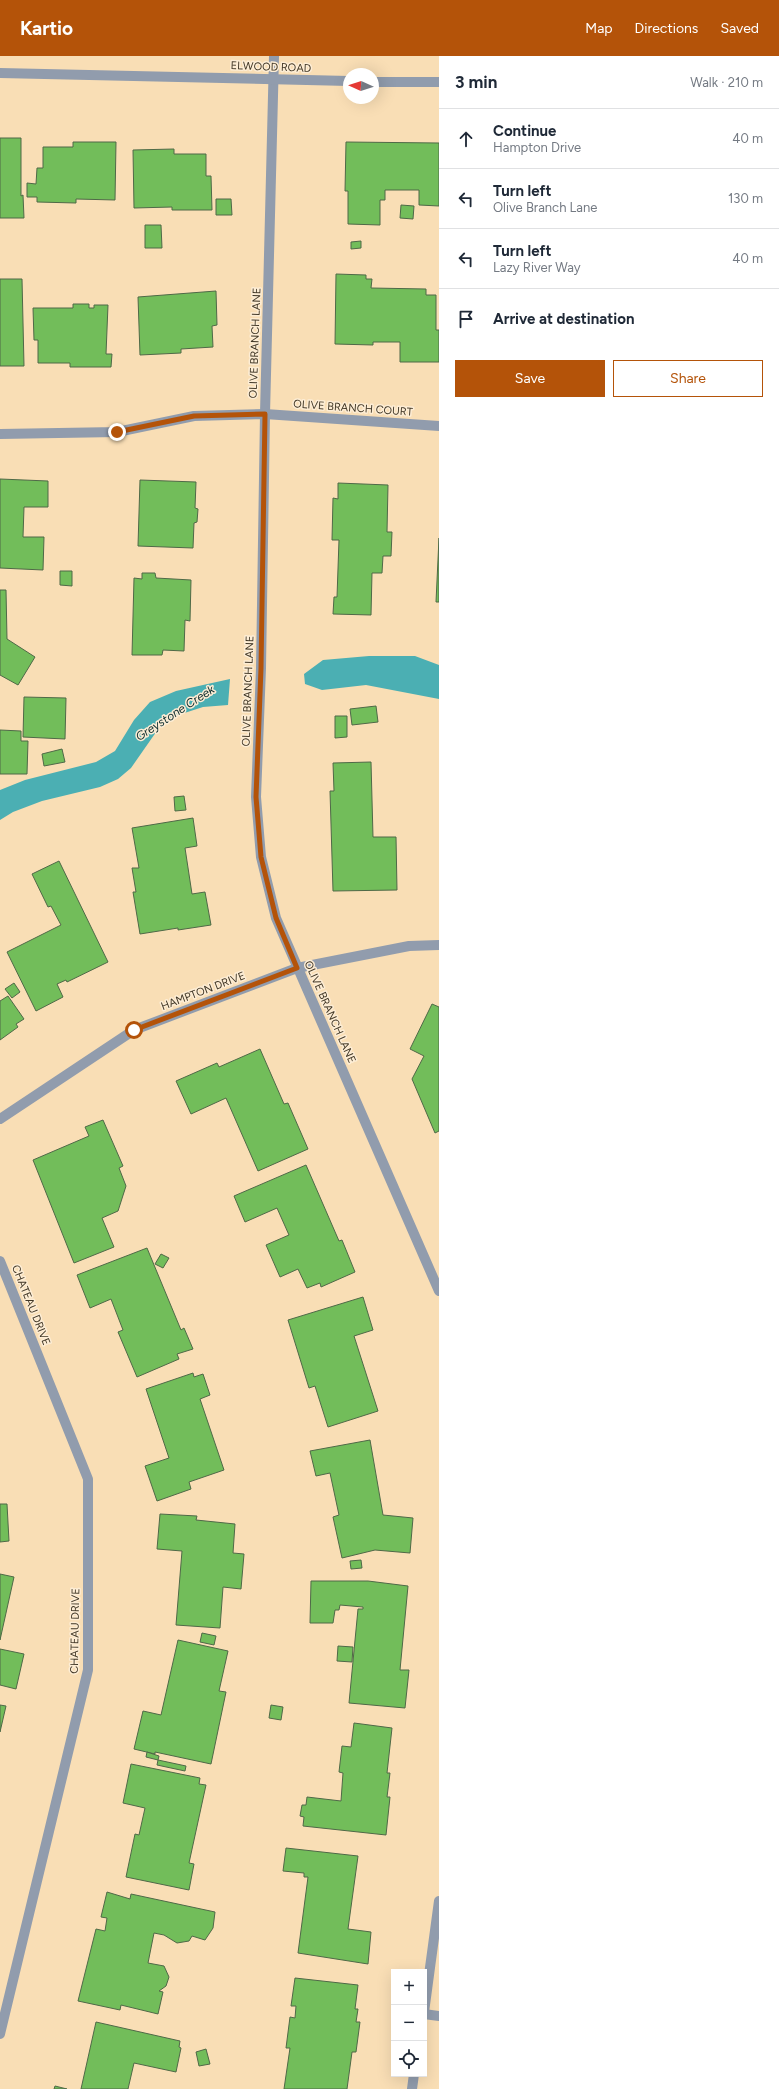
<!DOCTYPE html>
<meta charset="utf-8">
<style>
body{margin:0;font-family:Figtree,sans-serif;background:#f2f2f3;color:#1f2937}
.controls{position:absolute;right:12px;bottom:12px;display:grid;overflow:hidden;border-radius:0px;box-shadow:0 4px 16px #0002}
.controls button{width:36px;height:36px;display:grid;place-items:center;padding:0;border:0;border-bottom:1px solid #e0e1e3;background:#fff;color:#1f2937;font:20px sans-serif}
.compass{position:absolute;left:343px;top:12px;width:36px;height:36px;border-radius:50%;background:#fff;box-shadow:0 4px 16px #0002;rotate:273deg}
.stop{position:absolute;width:12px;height:12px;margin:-9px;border:3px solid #b45309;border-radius:50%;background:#fff}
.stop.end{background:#b45309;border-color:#fff;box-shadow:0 1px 4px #0008}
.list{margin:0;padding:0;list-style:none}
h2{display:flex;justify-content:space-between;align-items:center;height:52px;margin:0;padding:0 16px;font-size:17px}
h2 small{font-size:13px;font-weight:400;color:#747a83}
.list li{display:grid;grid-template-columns:26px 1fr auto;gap:12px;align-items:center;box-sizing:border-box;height:60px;padding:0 16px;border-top:1px solid #e0e1e3}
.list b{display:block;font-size:15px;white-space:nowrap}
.list p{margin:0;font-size:13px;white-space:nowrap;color:#747a83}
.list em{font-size:13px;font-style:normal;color:#747a83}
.actions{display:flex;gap:8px;padding:12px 16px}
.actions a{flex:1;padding:9px 0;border:1px solid #b45309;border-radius:0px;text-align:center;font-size:14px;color:#b45309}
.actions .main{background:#b45309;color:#fff}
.icon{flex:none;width:22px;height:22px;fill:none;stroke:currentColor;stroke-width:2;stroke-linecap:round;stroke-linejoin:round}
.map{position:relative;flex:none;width:439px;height:2033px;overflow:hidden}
header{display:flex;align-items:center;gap:24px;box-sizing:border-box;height:56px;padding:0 20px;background:#b45309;color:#fff}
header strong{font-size:19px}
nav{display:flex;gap:22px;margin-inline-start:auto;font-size:14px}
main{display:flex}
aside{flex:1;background:#fff}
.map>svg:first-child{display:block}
.water{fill:#4bafb3}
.building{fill:#72bd5a;stroke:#4f6947}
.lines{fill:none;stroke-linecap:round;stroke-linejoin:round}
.street{stroke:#919cad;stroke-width:10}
.route{stroke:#b45309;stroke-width:5}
.labels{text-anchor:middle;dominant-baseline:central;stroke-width:3;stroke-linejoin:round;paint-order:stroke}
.street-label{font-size:11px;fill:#403625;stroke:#fdedd5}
.water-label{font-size:12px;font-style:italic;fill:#0f2f30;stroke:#fdedd5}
</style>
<header>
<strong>Kartio</strong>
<nav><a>Map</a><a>Directions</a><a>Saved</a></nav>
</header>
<main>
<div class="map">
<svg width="439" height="2033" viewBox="0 0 439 2033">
<rect width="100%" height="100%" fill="#f9deb5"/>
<g class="water">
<path d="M 369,600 L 415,600 L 439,609 L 439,643 L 366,629 L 322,634 L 305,628 L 304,618 L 323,604 Z"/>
<path d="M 230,623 L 228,649 L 203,651 L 172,661 L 161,669 L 131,712 L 118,723 L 100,731 L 42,745 L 13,756 L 0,764 L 0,734 L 25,724 L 96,706 L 115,695 L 134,664 L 150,646 L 176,635 Z"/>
</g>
<g class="building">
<path d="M 0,82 L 21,82 L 21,140 L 23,139 L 24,162 L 0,162 Z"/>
<path d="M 73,86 L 116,86 L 115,144 L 76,143 L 76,147 L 37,146 L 37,141 L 27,141 L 27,127 L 36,128 L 37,112 L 43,112 L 43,91 L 73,91 Z"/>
<path d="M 346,86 L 439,87 L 439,150 L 419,149 L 419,134 L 385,134 L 385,144 L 380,144 L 380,169 L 348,168 L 348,135 L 345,135 Z"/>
<path d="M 174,93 L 174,98 L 206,98 L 206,120 L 211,120 L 212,154 L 172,154 L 172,151 L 134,152 L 133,94 Z"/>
<path d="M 216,143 L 231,143 L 232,159 L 216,159 Z"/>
<path d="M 401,149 L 414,150 L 413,163 L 400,162 Z"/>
<path d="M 145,169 L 161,169 L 162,192 L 145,192 Z"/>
<path d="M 361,185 L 361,192 L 351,193 L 351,186 Z"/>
<path d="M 336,218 L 366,219 L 366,223 L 372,223 L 371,232 L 426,233 L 426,239 L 436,239 L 436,274 L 439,274 L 439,306 L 400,306 L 400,286 L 373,286 L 373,289 L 335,288 Z"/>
<path d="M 0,223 L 22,223 L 24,310 L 0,310 Z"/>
<path d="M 216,235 L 217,269 L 212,270 L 213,291 L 181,293 L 181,297 L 140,299 L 138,241 Z"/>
<path d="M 73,248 L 89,248 L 89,252 L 94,252 L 94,249 L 108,249 L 106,298 L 112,298 L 111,311 L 70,311 L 70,307 L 38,307 L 38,284 L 34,284 L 33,252 L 73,252 Z"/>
<path d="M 0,423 L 48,425 L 48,451 L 24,451 L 23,481 L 44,481 L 43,514 L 0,512 Z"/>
<path d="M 140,424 L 196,426 L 195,452 L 198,453 L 197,466 L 194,467 L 193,492 L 138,490 Z"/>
<path d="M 338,427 L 388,429 L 387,476 L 392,476 L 391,500 L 383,500 L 382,517 L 372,517 L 371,559 L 333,558 L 334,541 L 337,541 L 339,484 L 332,484 L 333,442 L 338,443 Z"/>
<path d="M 439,482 L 439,546 L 436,546 Z"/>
<path d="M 60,515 L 72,515 L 72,530 L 60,529 Z"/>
<path d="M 142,517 L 155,517 L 156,522 L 191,524 L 190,565 L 185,564 L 184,595 L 163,594 L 162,599 L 132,599 L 134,522 L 142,523 Z"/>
<path d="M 0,534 L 6,534 L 7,583 L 35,601 L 18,629 L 0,619 Z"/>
<path d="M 24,641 L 66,642 L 65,683 L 23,681 Z"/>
<path d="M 376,650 L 378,666 L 352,669 L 350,653 Z"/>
<path d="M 335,660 L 347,660 L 347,681 L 335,682 Z"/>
<path d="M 0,674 L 21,675 L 21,685 L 28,685 L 27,718 L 0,718 Z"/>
<path d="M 62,693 L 65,706 L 44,710 L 42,698 Z"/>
<path d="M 371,706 L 373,781 L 396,781 L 397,834 L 333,835 L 330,735 L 334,735 L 333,707 Z"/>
<path d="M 184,740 L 186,754 L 175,755 L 174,741 Z"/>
<path d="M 193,762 L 197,790 L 185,792 L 192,838 L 205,836 L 211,869 L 178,874 L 178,872 L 140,878 L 133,836 L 136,836 L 132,812 L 139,812 L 132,772 Z"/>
<path d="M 59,805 L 108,906 L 67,926 L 66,924 L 57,928 L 63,941 L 36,955 L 7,896 L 61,869 L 51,850 L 48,851 L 32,818 Z"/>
<path d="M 14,927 L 20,936 L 12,942 L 5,933 Z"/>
<path d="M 8,940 L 24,963 L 16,968 L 18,971 L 0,984 L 0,945 Z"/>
<path d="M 432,948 L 439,951 L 439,1075 L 435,1077 L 412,1023 L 424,1000 L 410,993 Z"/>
<path d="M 260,993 L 284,1048 L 288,1047 L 308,1093 L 258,1115 L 226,1042 L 191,1058 L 176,1025 L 217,1007 L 219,1011 Z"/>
<path d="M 103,1064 L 123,1110 L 119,1112 L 126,1130 L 118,1155 L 102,1162 L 114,1191 L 74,1207 L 33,1104 L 89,1080 L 85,1071 Z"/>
<path d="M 306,1109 L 339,1185 L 342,1184 L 355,1216 L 321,1231 L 320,1227 L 307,1232 L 298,1213 L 280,1221 L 266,1189 L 289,1179 L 277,1152 L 245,1166 L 234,1140 Z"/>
<path d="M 147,1192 L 181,1274 L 184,1272 L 193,1293 L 177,1298 L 179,1303 L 137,1321 L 118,1276 L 123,1274 L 111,1243 L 90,1252 L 77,1219 Z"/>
<path d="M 161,1198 L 169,1202 L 163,1212 L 155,1208 Z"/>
<path d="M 363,1241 L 373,1274 L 354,1280 L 378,1355 L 328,1371 L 315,1330 L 309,1332 L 288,1264 Z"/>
<path d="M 193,1317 L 194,1321 L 203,1318 L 210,1339 L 200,1343 L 224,1414 L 189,1426 L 191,1433 L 157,1445 L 145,1410 L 169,1402 L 146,1333 Z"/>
<path d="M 370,1384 L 383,1459 L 413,1462 L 410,1497 L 375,1494 L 342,1502 L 333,1461 L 339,1459 L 330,1417 L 316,1420 L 310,1395 Z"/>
<path d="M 0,1448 L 7,1448 L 9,1485 L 0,1486 Z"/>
<path d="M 160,1458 L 197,1460 L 196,1464 L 235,1468 L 233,1497 L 244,1498 L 241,1533 L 223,1531 L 220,1572 L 176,1569 L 182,1495 L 157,1493 Z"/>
<path d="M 361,1504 L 362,1512 L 351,1513 L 350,1505 Z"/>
<path d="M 0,1518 L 14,1521 L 0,1584 Z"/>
<path d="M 311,1525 L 368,1525 L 408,1530 L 400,1614 L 409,1614 L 405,1652 L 349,1647 L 358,1553 L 363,1553 L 363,1551 L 340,1549 L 339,1554 L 335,1554 L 333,1567 L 310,1567 Z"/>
<path d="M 202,1577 L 216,1580 L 214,1589 L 200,1586 Z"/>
<path d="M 178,1584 L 228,1595 L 219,1635 L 226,1636 L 211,1708 L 155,1696 L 155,1698 L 134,1693 L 143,1655 L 161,1659 Z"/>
<path d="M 338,1590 L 353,1591 L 352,1606 L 337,1605 Z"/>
<path d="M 0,1593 L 24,1598 L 16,1633 L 0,1629 Z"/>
<path d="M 0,1649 L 6,1650 L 0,1676 Z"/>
<path d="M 271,1649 L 283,1651 L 281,1664 L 269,1662 Z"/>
<path d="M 354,1667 L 392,1672 L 387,1717 L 390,1717 L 387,1741 L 390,1741 L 386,1779 L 303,1770 L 304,1761 L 300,1760 L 302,1749 L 306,1749 L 307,1741 L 341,1745 L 343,1717 L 339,1716 L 342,1690 L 351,1691 Z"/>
<path d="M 147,1696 L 159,1700 L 158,1704 L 146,1701 Z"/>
<path d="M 158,1704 L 186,1710 L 185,1715 L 157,1709 Z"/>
<path d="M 131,1708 L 200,1722 L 199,1728 L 206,1729 L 189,1807 L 194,1808 L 189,1834 L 126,1821 L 135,1778 L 139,1779 L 145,1752 L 123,1747 Z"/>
<path d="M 286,1792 L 358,1800 L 348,1873 L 371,1876 L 368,1908 L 298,1897 L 308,1821 L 304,1821 L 304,1817 L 283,1815 Z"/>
<path d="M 107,1836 L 130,1843 L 131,1838 L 215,1856 L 213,1872 L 205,1884 L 192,1880 L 189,1885 L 177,1887 L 164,1879 L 154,1877 L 148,1907 L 164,1910 L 169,1921 L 166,1930 L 159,1935 L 163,1936 L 158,1958 L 121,1949 L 120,1954 L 78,1945 L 96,1873 L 105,1875 L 107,1862 L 101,1861 Z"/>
<path d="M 295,1922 L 358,1929 L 355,1953 L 358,1953 L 356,1966 L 360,1966 L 356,1996 L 352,1996 L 347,2033 L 284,2033 L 290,1992 L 286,1992 L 290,1961 L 295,1962 L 296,1950 L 291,1950 Z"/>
<path d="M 96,1966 L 180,1985 L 179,1991 L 181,1992 L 176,2016 L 134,2007 L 128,2033 L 81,2033 Z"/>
<path d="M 206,1993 L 210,2008 L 199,2010 L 196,1996 Z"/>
<path d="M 55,2030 L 67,2033 L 54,2033 Z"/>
</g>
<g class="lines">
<g class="street">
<path d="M 274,0 L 265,358 L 261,612 L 256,741 L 261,801 L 276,862 L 439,1235"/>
<path d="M 0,17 L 349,25"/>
<path d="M 373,26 L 439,26"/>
<path d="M 0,378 L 117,376 L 194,360 L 265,358 L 439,370"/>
<path d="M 0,1063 L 134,974 L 297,912 L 409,890 L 439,889"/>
<path d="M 0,1205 L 88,1423 L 88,1614 L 0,1978"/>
<path d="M 424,1956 L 439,1845"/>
<path d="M 424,1958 L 439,1960"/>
<path d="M 412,2033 L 414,2018"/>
</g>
</g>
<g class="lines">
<path class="route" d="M 117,376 L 194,360 L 265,358 L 261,612 L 256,741 L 261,801 L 276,862 L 297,912 L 134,974"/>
</g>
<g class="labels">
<g class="street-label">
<text transform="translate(271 11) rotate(2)">ELWOOD ROAD</text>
<text transform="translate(255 287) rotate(-88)">OLIVE BRANCH LANE</text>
<text transform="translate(353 352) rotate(4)">OLIVE BRANCH COURT</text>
<text transform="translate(248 635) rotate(-88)">OLIVE BRANCH LANE</text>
<text transform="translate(203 935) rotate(-21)">HAMPTON DRIVE</text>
<text transform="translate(330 956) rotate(66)">OLIVE BRANCH LANE</text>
<text transform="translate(31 1249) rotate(68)">CHATEAU DRIVE</text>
<text transform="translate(75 1575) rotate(-89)">CHATEAU DRIVE</text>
</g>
<g class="water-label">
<text transform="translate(175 657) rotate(-33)">Greystone Creek</text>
</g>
</g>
</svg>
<div class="controls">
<button>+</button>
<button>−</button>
<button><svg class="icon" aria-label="locate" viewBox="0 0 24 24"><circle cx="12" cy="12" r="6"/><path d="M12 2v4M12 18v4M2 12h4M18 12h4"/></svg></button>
</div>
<svg class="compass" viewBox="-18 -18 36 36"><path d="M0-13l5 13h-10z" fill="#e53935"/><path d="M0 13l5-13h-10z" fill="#747a83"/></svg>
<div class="stop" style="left:134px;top:974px"></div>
<div class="stop end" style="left:117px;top:376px"></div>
</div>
<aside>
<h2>3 min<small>Walk · 210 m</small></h2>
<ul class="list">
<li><svg class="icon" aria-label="ahead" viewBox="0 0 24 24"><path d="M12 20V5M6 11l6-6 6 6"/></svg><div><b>Continue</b><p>Hampton Drive</p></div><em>40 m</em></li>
<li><svg class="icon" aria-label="left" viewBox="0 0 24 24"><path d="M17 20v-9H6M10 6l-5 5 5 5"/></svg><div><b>Turn left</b><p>Olive Branch Lane</p></div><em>130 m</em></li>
<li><svg class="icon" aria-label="left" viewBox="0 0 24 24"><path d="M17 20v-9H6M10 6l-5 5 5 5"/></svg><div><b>Turn left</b><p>Lazy River Way</p></div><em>40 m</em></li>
<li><svg class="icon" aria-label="arrive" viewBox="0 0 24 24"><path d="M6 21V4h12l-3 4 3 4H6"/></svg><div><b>Arrive at destination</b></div></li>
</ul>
<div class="actions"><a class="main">Save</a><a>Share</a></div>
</aside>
</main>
